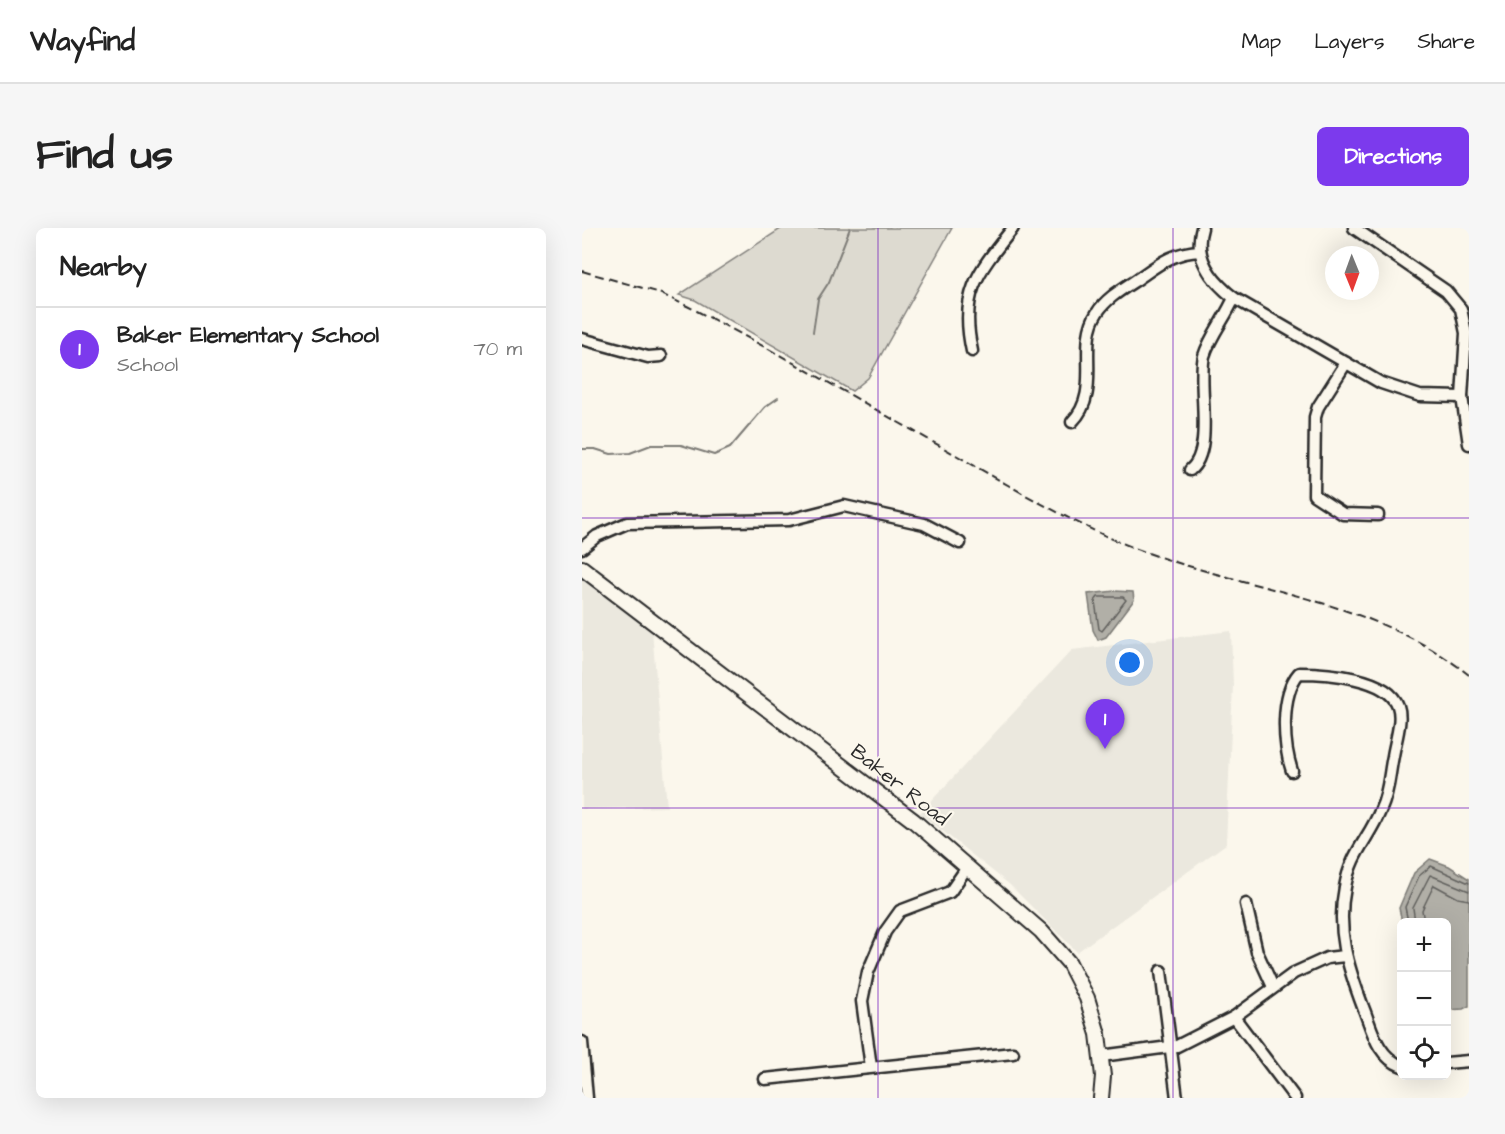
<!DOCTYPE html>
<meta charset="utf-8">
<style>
body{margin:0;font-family:"Architects Daughter",sans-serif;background:#f6f6f6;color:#222}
.controls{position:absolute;right:18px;bottom:18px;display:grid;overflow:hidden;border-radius:9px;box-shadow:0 6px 24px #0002}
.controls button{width:54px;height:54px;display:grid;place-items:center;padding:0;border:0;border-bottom:2px solid #e0e0e0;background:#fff;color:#222;font:30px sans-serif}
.compass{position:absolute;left:743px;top:18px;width:54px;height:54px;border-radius:50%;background:#fff;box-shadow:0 6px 24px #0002;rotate:179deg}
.you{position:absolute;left:548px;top:435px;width:21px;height:21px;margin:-15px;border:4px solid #fff;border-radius:50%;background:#1a73e8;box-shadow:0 0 0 9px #1a73e833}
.badge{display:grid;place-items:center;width:39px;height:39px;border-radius:50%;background:#7c3aed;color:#fff;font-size:20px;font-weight:700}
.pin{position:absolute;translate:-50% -50px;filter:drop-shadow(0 2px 3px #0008)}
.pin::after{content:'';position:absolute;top:32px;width:21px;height:18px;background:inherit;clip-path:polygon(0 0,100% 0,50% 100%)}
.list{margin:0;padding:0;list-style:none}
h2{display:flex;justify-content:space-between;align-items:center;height:78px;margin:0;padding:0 24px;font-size:26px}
h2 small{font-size:20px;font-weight:400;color:#767676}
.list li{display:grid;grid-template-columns:39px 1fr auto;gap:18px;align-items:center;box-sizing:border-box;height:84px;padding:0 24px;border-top:2px solid #e0e0e0}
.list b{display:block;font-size:22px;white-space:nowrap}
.list p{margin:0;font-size:20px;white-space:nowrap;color:#767676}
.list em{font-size:20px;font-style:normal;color:#767676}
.icon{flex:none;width:33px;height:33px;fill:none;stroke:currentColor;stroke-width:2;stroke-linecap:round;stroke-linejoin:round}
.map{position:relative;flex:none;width:887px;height:870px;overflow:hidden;border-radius:9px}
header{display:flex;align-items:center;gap:36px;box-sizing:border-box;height:84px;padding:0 30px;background:#fff;border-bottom:2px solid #e0e0e0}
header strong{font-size:28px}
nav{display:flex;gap:33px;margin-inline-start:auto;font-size:21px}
.intro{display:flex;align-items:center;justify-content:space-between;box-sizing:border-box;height:144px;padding:0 36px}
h1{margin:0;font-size:42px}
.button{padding:15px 27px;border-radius:9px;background:#7c3aed;color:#fff;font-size:21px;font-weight:700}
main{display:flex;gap:36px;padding:0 36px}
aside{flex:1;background:#fff;border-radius:9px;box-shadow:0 6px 24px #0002}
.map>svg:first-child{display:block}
.built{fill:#ebe8de}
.green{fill:#dddad0;stroke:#84827e;stroke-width:1.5}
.water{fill:#b1afa7;stroke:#7b7a75;stroke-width:1.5}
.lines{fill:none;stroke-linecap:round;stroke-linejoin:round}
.shore{stroke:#61605d;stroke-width:1.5}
.stream{stroke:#7b7a75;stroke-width:2}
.minor-casing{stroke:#2b2b2b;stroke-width:15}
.major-casing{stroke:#2b2b2b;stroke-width:18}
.minor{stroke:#fbf7ec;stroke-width:10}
.major{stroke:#fbf7ec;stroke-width:14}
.rail{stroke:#2b2b2b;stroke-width:2;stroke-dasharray:9 4.5;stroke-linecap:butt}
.grid{fill:none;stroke:#7b2cbf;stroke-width:1.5;stroke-opacity:0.55}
.labels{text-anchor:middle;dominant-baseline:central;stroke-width:4.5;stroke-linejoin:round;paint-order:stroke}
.street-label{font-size:21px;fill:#2b2b2b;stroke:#fbf7ec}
</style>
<header>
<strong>Wayfind</strong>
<nav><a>Map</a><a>Layers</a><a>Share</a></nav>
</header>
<div class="intro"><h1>Find us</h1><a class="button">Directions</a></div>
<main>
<aside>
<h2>Nearby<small></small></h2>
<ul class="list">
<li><span class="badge">1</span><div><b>Baker Elementary School</b><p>School</p></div><em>70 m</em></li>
</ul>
</aside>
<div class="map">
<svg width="887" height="870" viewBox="0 0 887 870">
<rect width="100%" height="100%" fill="#fbf7ec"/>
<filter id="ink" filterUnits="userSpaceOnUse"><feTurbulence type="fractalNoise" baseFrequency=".0167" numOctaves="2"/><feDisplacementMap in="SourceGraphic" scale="12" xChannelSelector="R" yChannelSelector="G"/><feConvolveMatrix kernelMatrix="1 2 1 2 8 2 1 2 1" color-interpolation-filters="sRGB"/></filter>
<g filter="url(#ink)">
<g class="built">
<path d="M 0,342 L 70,402 L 85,579 L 0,581 Z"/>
<path d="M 649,403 L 651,457 L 644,616 L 495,724 L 428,657 L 338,585 L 490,422 Z"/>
</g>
<path class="green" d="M 200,0 L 370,0 L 286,150 L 270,163 L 113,72 L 97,67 Z"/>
<g class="water">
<path d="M 533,363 L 551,364 L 552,372 L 524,409 L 516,412 L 511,402 L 506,366 Z"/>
<path d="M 848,631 L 867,638 L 887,651 L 887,778 L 881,781 L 865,782 L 864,694 L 820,694 L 817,680 L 832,645 Z"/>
</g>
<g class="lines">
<g class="shore">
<path d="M 516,369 L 541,369 L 544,372 L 520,403 L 517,401 L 513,373 Z"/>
<path d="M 826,694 L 823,679 L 837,648 L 849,638 L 887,655"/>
<path d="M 833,694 L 831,680 L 848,647 L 887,663"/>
<path d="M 842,694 L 840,682 L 852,657 L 876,670 L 887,672"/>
</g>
<g class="stream">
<path d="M 231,104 L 236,71 L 247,54 L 268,0"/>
<path d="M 0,221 L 13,221 L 29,226 L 48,225 L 69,217 L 99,217 L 132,227 L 148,220 L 183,179 L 196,170"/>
</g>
<defs>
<g id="minor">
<path d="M 620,0 C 611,29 630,53 652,70 L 799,155 L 838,168 L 880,169"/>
<path d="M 772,0 L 864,63 L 879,81 L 884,105 L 880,169 L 887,216"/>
<path d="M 0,111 L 66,129 L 79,128"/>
<path d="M 390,123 C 377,65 396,44 431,0"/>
<path d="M 764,135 L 736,179 L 733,189 L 732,267 L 761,286 L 796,287"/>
<path d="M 490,194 C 521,163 494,117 515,85 C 524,70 542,60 557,50 C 577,36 592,24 618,23"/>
<path d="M 608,242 C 633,222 615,157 622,128 C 628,108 644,89 652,70"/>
<path d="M 0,320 L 15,308 L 45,295 L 207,292 L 262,278 L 342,296 L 378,315"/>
<path d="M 710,543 C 701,516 698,467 717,445 C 744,445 806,449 816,478 C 821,492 813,514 811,528 C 807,547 807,564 799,581 C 787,611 769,624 763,659 C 754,703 766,739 781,779 C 790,801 795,829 820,838"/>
<path d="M 664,676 L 675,724 L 691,759"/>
<path d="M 579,743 L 595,870"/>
<path d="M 652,789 L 713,870"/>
<path d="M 0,814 L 5,870"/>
<path d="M 519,828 L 595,818 L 652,789 L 712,745 L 745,730 L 763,728"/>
<path d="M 864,835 L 887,833"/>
<path d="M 289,839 L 280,773 L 286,744 L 303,704 L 318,683 L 368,664 L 386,638"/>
<path d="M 183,851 L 431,825"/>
</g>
<path id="major" d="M 0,340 L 332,593 L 459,703 L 487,735 L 505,770 L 516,806 L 521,848 L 519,870"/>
</defs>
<use href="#minor" class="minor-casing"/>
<use href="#major" class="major-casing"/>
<use href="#minor" class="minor"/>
<use href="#major" class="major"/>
<path class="rail" d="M 0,43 L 75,64 L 105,78 C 196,124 285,177 374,227 C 424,256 473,285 526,309 C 644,362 783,364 887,447"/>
</g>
</g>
<path class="grid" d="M 296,0 L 296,870M 591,0 L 591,870M 0,290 L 887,290M 0,580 L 887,580"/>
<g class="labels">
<g class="street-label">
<text transform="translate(318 557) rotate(38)">Baker Road</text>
</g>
</g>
</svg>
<div class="controls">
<button>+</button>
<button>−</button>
<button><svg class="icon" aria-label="locate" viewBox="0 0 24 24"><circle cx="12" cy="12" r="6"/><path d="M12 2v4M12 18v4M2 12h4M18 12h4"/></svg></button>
</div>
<svg class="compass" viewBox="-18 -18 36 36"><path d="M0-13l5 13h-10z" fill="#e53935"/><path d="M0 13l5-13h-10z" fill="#767676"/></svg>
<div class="you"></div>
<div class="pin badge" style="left:523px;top:521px">1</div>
</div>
</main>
